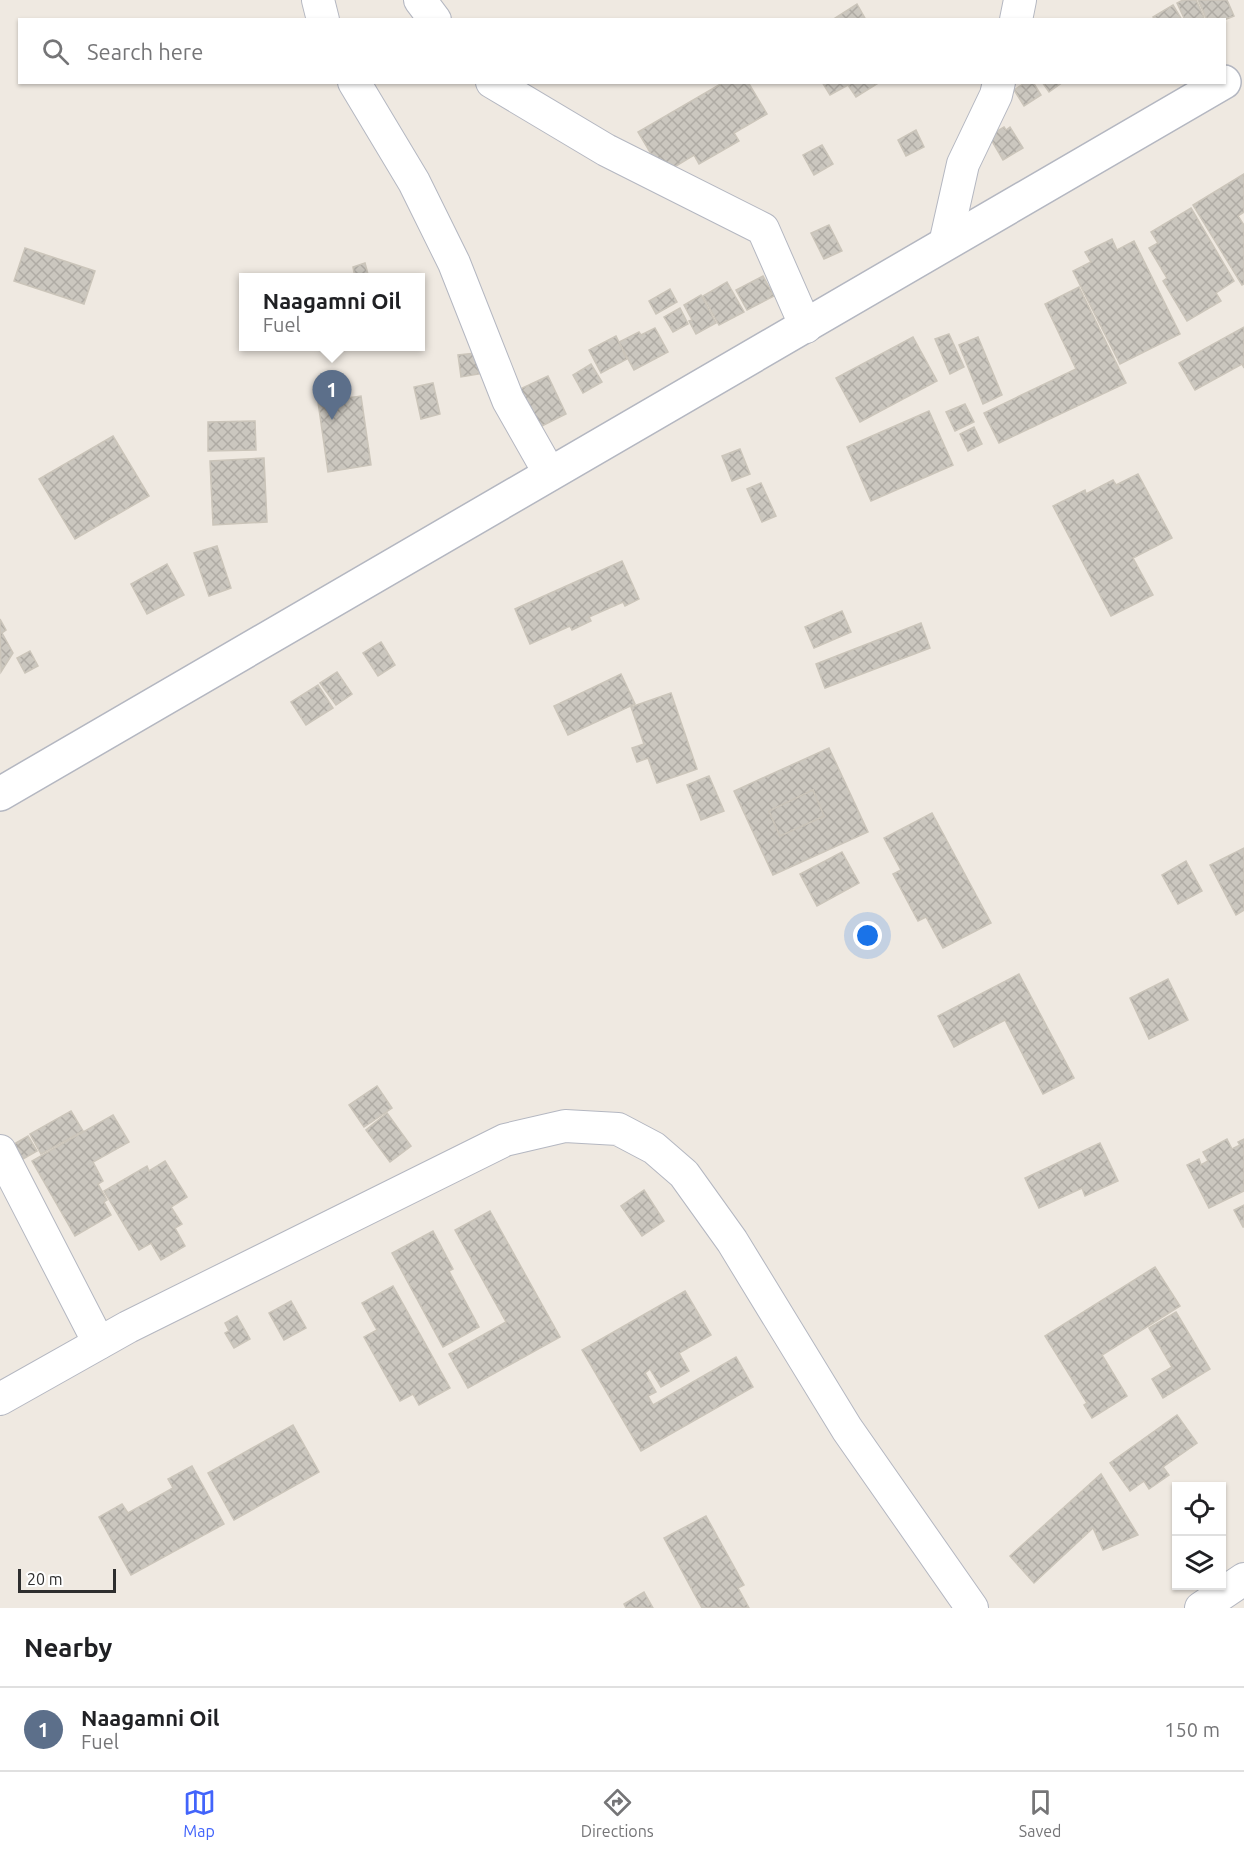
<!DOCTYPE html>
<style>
body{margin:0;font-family:Ubuntu,sans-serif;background:#f6f6f6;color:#202124}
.controls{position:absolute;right:18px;bottom:18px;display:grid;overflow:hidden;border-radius:0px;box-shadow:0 2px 4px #0004}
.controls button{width:54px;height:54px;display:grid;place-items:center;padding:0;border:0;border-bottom:2px solid #e0e0e0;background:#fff;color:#202124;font:30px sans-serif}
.scale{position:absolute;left:18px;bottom:15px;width:98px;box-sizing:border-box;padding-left:6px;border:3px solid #2e2e2e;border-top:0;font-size:16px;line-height:21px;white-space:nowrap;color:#2e2e2e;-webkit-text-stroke:4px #fff;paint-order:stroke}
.you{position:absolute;left:868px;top:936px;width:21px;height:21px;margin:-15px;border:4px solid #fff;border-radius:50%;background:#1a73e8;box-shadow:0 0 0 9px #1a73e833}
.badge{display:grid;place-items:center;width:39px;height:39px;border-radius:50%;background:#4264fb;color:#fff;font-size:20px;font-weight:700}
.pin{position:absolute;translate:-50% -50px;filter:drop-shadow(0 2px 3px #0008)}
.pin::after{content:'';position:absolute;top:32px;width:21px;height:18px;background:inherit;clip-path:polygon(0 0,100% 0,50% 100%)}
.popup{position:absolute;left:239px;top:273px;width:186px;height:78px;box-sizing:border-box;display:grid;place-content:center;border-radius:0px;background:#fff;filter:drop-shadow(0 2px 4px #0005);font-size:20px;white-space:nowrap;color:#757577}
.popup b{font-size:22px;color:#202124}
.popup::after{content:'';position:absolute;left:50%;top:100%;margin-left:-12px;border:12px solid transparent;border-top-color:#fff}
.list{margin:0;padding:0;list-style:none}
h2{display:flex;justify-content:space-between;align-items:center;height:78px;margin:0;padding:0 24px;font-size:26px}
h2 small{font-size:20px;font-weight:400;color:#757577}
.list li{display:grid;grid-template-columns:39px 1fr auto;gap:18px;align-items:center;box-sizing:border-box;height:84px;padding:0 24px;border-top:2px solid #e0e0e0}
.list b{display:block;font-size:22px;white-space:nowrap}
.list p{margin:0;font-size:20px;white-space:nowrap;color:#757577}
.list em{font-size:20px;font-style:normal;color:#757577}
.icon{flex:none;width:33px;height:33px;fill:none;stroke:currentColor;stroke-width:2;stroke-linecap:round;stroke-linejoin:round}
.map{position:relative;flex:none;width:1244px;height:1608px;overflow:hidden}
.search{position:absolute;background:#fff;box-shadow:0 2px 4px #0004;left:18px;right:18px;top:18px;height:66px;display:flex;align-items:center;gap:15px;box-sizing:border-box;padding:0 21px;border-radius:0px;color:#757577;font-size:22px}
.sheet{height:162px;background:#fff}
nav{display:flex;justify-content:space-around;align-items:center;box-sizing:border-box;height:84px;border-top:2px solid #e0e0e0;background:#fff;font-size:16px;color:#757577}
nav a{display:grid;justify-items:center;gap:3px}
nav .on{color:#4264fb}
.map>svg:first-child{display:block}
.building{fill:url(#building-cross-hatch);stroke:#cbc5ba;stroke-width:1.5;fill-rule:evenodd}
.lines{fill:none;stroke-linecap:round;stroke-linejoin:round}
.street-casing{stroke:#b4b7c1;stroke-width:34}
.secondary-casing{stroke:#b4b7c1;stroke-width:36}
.street{stroke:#fff;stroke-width:32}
.secondary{stroke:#fff;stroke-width:33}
</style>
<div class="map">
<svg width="1244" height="1608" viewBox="0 0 1244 1608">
<defs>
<pattern id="building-cross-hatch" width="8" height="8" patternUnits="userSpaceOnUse" patternTransform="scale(1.5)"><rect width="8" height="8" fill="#cbc7bf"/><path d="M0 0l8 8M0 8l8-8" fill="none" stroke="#afaba4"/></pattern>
</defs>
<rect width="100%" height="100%" fill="#efe9e1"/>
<g class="building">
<path d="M 1183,0 L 1196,0 L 1204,17 L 1200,20 L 1185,20 L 1177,3 Z"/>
<path d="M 1198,0 L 1227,0 L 1234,16 L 1224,20 L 1207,20 Z"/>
<path d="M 857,4 L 866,20 L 832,20 Z"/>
<path d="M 1173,5 L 1182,20 L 1155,20 L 1153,17 Z"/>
<path d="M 724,82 L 748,82 L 767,114 L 734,133 L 739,141 L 699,164 L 694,155 L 663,174 L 638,132 Z"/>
<path d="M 822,82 L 880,82 L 856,97 L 848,85 L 830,95 Z"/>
<path d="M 1026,82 L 1033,82 L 1041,95 L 1024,106 L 1014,90 Z"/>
<path d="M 1042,82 L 1063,82 L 1049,92 Z"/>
<path d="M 1004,127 L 1006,130 L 1010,127 L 1023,148 L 1003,160 L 989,136 Z"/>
<path d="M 916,130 L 924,147 L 906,156 L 898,140 Z"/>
<path d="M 822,145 L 833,164 L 814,175 L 803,155 Z"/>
<path d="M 1244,174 L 1244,212 L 1238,216 L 1244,225 L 1244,284 L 1242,285 L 1193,205 Z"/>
<path d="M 1191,208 L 1234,281 L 1216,293 L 1221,301 L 1187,321 L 1163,281 L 1167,278 L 1149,248 L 1158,243 L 1151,232 Z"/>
<path d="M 829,225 L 842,251 L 824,259 L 811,233 Z"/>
<path d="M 1112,239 L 1117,250 L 1134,241 L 1180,334 L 1120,364 L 1073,271 L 1091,262 L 1085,252 Z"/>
<path d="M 25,248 L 95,271 L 84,304 L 14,281 Z"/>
<path d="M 365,263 L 369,278 L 355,278 L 353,267 Z"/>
<path d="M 763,276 L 774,296 L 747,310 L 736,290 Z"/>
<path d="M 727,282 L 744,312 L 719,325 L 703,296 Z"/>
<path d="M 1079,287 L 1126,383 L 999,443 L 984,413 L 1076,369 L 1045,304 Z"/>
<path d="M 670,289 L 677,302 L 656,314 L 649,301 Z"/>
<path d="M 701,295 L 716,323 L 696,334 L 689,321 L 692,320 L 684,305 Z"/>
<path d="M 680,308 L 688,324 L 673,332 L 664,317 Z"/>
<path d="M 1244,327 L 1244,368 L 1242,364 L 1195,390 L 1179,363 Z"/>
<path d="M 655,328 L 668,352 L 634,370 L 619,342 L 639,332 L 641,335 Z"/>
<path d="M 949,334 L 964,367 L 950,374 L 935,339 Z"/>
<path d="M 616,336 L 627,359 L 601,373 L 589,350 Z"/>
<path d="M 913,337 L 937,381 L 860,422 L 836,378 Z"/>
<path d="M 978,337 L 1002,395 L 983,404 L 959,345 Z"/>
<path d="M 476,353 L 479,374 L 461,377 L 458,355 Z"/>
<path d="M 591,364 L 602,382 L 583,393 L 573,375 Z"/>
<path d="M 548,376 L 566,414 L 538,428 L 520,389 Z"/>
<path d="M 433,383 L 440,414 L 421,419 L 414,387 Z"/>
<path d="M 361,396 L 371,465 L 328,472 L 318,402 Z"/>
<path d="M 965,404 L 974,422 L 955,431 L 946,412 Z"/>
<path d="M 929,411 L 953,465 L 871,501 L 847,447 Z"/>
<path d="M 255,421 L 256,450 L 208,451 L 208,422 Z"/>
<path d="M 974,427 L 982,444 L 968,451 L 960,434 Z"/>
<path d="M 113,436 L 149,496 L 75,539 L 39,479 Z"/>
<path d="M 740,449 L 750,474 L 732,481 L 722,456 Z"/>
<path d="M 264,458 L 267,522 L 213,525 L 210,461 Z"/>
<path d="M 1138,474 L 1172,538 L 1133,558 L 1153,595 L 1111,616 L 1053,506 L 1085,490 L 1086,494 L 1113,480 L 1116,485 Z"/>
<path d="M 761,483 L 776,516 L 762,522 L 747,489 Z"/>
<path d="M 217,546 L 231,588 L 209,596 L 194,553 Z"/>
<path d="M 622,561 L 639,599 L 625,606 L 623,602 L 589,617 L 591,621 L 572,630 L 570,626 L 530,644 L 515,609 Z"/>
<path d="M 167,564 L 184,595 L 147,614 L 131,584 Z"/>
<path d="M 842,611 L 851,632 L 814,648 L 805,627 Z"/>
<path d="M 0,619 L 6,630 L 2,633 L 13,653 L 1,672 Z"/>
<path d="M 921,623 L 930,648 L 825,688 L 816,664 Z"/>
<path d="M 381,642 L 395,665 L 378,676 L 363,653 Z"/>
<path d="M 30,651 L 38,666 L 25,673 L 17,658 Z"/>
<path d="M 337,672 L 352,694 L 336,705 L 320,683 Z"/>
<path d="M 621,674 L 635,704 L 568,735 L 554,706 Z"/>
<path d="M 318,685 L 333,708 L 306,725 L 291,702 Z"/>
<path d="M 671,693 L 697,769 L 657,783 L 648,758 L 637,762 L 632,748 L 644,744 L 631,707 Z"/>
<path d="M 829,748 L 868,832 L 773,875 L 734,791 ZM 813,790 L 824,816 L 780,836 L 769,811 Z"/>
<path d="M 709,776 L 724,811 L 701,820 L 687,785 Z"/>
<path d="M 813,790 L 824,816 L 780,836 L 769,811 Z"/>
<path d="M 932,813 L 991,923 L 943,948 L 926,917 L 918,921 L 893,874 L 901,870 L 884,838 Z"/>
<path d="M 1244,848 L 1244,910 L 1236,915 L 1210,865 Z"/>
<path d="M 842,852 L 859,883 L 817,906 L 800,874 Z"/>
<path d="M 1186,861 L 1202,891 L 1178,904 L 1162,875 Z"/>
<path d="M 1019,974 L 1074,1078 L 1043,1094 L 1005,1020 L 954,1047 L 938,1016 Z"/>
<path d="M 1168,979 L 1188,1020 L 1149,1039 L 1130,998 Z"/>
<path d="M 377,1086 L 392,1108 L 364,1127 L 349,1105 Z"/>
<path d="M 71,1111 L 83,1131 L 41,1154 L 30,1134 Z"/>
<path d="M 387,1113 L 411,1146 L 390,1162 L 366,1130 Z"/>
<path d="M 113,1115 L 129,1142 L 93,1162 L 103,1181 L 98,1184 L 107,1200 L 104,1202 L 111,1215 L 75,1236 L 32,1161 Z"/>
<path d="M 28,1136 L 37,1151 L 23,1159 L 14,1144 Z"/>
<path d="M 1227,1139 L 1232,1149 L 1240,1145 L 1238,1142 L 1244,1139 L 1244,1191 L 1209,1208 L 1187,1165 L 1199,1159 L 1201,1165 L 1208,1161 L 1203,1152 Z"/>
<path d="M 1100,1143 L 1118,1181 L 1085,1196 L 1082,1188 L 1039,1208 L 1025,1178 Z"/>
<path d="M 165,1161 L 187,1197 L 171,1207 L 182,1224 L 175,1228 L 185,1246 L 161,1260 L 151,1243 L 139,1250 L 104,1191 L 147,1166 L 149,1171 Z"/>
<path d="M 644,1190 L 664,1221 L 642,1236 L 621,1206 Z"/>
<path d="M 1244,1205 L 1244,1227 L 1243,1227 L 1234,1210 Z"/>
<path d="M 490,1211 L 560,1337 L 468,1388 L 449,1354 L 506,1322 L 455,1230 Z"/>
<path d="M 433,1231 L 453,1269 L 449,1271 L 479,1327 L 443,1347 L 392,1253 Z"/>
<path d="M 1155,1267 L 1180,1306 L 1102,1355 L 1127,1396 L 1092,1418 L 1084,1405 L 1087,1403 L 1045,1336 Z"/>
<path d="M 393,1286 L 450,1388 L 419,1405 L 413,1394 L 400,1401 L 364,1337 L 377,1330 L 362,1303 Z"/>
<path d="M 685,1291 L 711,1335 L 679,1353 L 689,1371 L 661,1387 L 650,1369 L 645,1373 L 656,1392 L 648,1396 L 653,1405 L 736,1357 L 753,1387 L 641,1451 L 582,1350 Z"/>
<path d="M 291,1301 L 306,1328 L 284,1340 L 269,1313 Z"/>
<path d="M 1176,1312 L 1210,1369 L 1163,1398 L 1152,1379 L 1172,1367 L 1149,1328 Z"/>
<path d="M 237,1316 L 250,1339 L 234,1348 L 225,1333 L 229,1331 L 225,1323 Z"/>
<path d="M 1177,1415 L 1197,1443 L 1163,1467 L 1169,1475 L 1149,1489 L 1144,1481 L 1130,1491 L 1110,1463 Z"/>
<path d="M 293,1425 L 319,1472 L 234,1520 L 208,1473 Z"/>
<path d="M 192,1466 L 224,1524 L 131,1575 L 99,1517 L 122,1504 L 128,1513 L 173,1488 L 168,1479 Z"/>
<path d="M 1101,1474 L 1138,1535 L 1103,1550 L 1093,1528 L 1034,1583 L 1010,1556 Z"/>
<path d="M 706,1516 L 744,1585 L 738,1588 L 749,1608 L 702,1608 L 664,1538 Z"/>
<path d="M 644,1592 L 653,1608 L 626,1608 L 624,1604 Z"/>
</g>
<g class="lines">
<defs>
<g id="street">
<path d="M 318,0 L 323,20"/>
<path d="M 420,0 L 435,20"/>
<path d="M 1016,20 L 1020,0"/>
<path d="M 354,82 L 414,182 L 454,263 L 508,400 L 550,474"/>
<path d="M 492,82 L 606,150 L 763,229 L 806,327"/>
<path d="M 945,244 L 963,164 L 996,95 L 999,82"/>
<path d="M 0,1151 L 99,1343"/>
<path d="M 0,1399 L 128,1327 L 505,1140 L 565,1126 L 618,1129 L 654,1148 L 684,1174 L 732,1241 L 847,1429 L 972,1608"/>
<path d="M 1201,1608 L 1244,1579"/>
</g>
<path id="secondary" d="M 0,794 L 1224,82"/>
</defs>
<use href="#street" class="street-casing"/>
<use href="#secondary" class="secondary-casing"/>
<use href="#street" class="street"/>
<use href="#secondary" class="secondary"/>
</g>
</svg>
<div class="controls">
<button><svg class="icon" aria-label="locate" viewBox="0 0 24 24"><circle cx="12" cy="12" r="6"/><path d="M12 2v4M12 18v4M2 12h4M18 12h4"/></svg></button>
<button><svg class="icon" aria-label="layers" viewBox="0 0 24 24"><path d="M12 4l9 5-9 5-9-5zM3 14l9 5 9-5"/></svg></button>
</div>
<div class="scale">20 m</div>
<div class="you"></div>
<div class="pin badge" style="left:332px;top:420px;background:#5c6f8a">1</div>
<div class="popup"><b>Naagamni Oil</b>Fuel</div>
<div class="search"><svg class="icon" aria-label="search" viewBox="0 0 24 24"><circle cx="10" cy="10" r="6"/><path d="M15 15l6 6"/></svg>Search here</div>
</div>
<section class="sheet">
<h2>Nearby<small></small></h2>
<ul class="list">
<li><span class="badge" style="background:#5c6f8a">1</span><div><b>Naagamni Oil</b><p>Fuel</p></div><em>150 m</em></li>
</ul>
</section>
<nav>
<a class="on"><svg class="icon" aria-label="map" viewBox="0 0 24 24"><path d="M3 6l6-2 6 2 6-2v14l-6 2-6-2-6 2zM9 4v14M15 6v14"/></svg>Map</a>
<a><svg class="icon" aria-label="directions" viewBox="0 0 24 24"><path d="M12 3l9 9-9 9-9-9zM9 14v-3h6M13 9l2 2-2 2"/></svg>Directions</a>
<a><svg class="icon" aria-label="saved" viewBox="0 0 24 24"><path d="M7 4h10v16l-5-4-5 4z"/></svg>Saved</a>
</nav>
